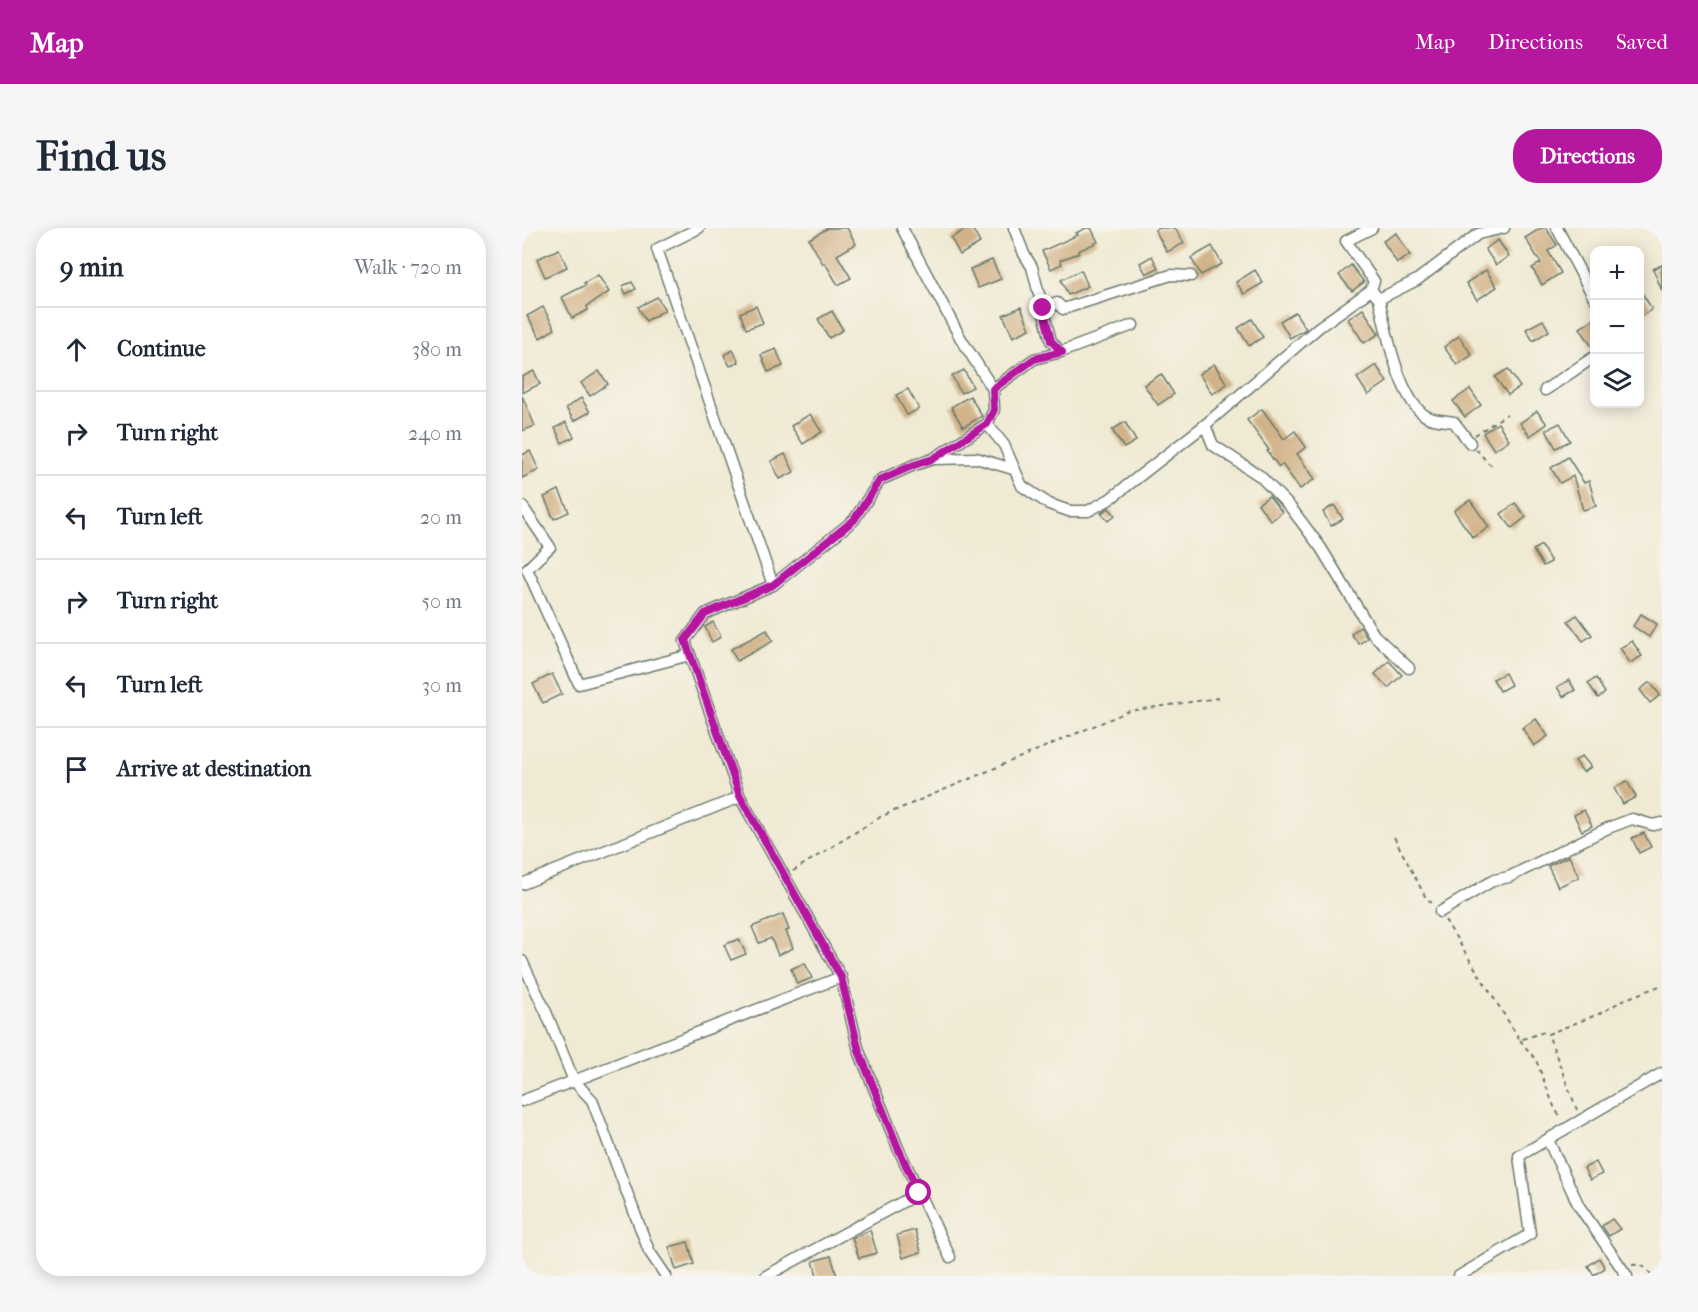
<!DOCTYPE html>
<meta charset="utf-8">
<style>
body{margin:0;font-family:"IM FELL French Canon",serif;background:#f6f6f7;color:#1f2937}
.controls{position:absolute;right:18px;top:18px;display:grid;overflow:hidden;border-radius:12px;box-shadow:0 3px 15px #0003}
.controls button{width:54px;height:54px;display:grid;place-items:center;padding:0;border:0;border-bottom:2px solid #e0e1e3;background:#fff;color:#1f2937;font:30px sans-serif}
.stop{position:absolute;width:18px;height:18px;margin:-14px;border:4px solid #b5179e;border-radius:50%;background:#fff}
.stop.end{background:#b5179e;border-color:#fff;box-shadow:0 2px 6px #0008}
.list{margin:0;padding:0;list-style:none}
h2{display:flex;justify-content:space-between;align-items:center;height:78px;margin:0;padding:0 24px;font-size:26px}
h2 small{font-size:20px;font-weight:400;color:#747a83}
.list li{display:grid;grid-template-columns:39px 1fr auto;gap:18px;align-items:center;box-sizing:border-box;height:84px;padding:0 24px;border-top:2px solid #e0e1e3}
.list b{display:block;font-size:22px;white-space:nowrap}
.list em{font-size:20px;font-style:normal;color:#747a83}
.icon{flex:none;width:33px;height:33px;fill:none;stroke:currentColor;stroke-width:2;stroke-linecap:round;stroke-linejoin:round}
.map{position:relative;flex:none;width:1140px;height:1048px;overflow:hidden;border-radius:24px}
header{display:flex;align-items:center;gap:36px;box-sizing:border-box;height:84px;padding:0 30px;background:#b5179e;color:#fff}
header strong{font-size:28px}
nav{display:flex;gap:33px;margin-inline-start:auto;font-size:21px}
.intro{display:flex;align-items:center;justify-content:space-between;box-sizing:border-box;height:144px;padding:0 36px}
h1{margin:0;font-size:42px}
.button{padding:15px 27px;border-radius:24px;background:#b5179e;color:#fff;font-size:21px;font-weight:700}
main{display:flex;gap:36px;padding:0 36px}
aside{flex:1;background:#fff;border-radius:24px;box-shadow:0 3px 15px #0003}
.map>svg:first-child{display:block}
.building{fill:#d2b389}
.lines{fill:none;stroke-linecap:round;stroke-linejoin:round}
.minor-casing{stroke:#687a6c;stroke-width:13}
.path{stroke:#687a6c;stroke-width:2;stroke-dasharray:4.5 4.5;stroke-linecap:butt}
.minor{stroke:#fff;stroke-width:10}
.route{stroke:#b5179e;stroke-width:8}
</style>
<header>
<strong>Map</strong>
<nav><a>Map</a><a>Directions</a><a>Saved</a></nav>
</header>
<div class="intro"><h1>Find us</h1><a class="button">Directions</a></div>
<main>
<aside>
<h2>9 min<small>Walk · 720 m</small></h2>
<ul class="list">
<li><svg class="icon" aria-label="ahead" viewBox="0 0 24 24"><path d="M12 20V5M6 11l6-6 6 6"/></svg><div><b>Continue</b></div><em>380 m</em></li>
<li><svg class="icon" aria-label="right" viewBox="0 0 24 24"><path d="M7 20v-9h11M14 6l5 5-5 5"/></svg><div><b>Turn right</b></div><em>240 m</em></li>
<li><svg class="icon" aria-label="left" viewBox="0 0 24 24"><path d="M17 20v-9H6M10 6l-5 5 5 5"/></svg><div><b>Turn left</b></div><em>20 m</em></li>
<li><svg class="icon" aria-label="right" viewBox="0 0 24 24"><path d="M7 20v-9h11M14 6l5 5-5 5"/></svg><div><b>Turn right</b></div><em>50 m</em></li>
<li><svg class="icon" aria-label="left" viewBox="0 0 24 24"><path d="M17 20v-9H6M10 6l-5 5 5 5"/></svg><div><b>Turn left</b></div><em>30 m</em></li>
<li><svg class="icon" aria-label="arrive" viewBox="0 0 24 24"><path d="M6 21V4h12l-3 4 3 4H6"/></svg><div><b>Arrive at destination</b></div></li>
</ul>
</aside>
<div class="map">
<svg width="1140" height="1048" viewBox="0 0 1140 1048">
<rect width="100%" height="100%" fill="#f7f3e8"/>
<filter id="ink" filterUnits="userSpaceOnUse"><feTurbulence type="fractalNoise" baseFrequency=".0167" numOctaves="2"/><feDisplacementMap in="SourceGraphic" scale="12" xChannelSelector="R" yChannelSelector="G"/><feConvolveMatrix kernelMatrix="1 2 1 2 8 2 1 2 1" color-interpolation-filters="sRGB"/></filter>
<filter id="wash" filterUnits="userSpaceOnUse"><feTurbulence type="fractalNoise" baseFrequency=".008" numOctaves="4" result="noise"/><feDisplacementMap in="SourceGraphic" scale="24" xChannelSelector="R" yChannelSelector="G"/><feGaussianBlur stdDeviation="1.35" result="paint"/><feColorMatrix in="noise" values="0 0 0 0 0 0 0 0 0 0 0 0 0 0 0 0 0 1.4 0 .05"/><feComposite in="paint" operator="in"/></filter>
<g filter="url(#wash)">
<rect width="100%" height="100%" fill="#f0ead4"/>
<g id="blocks">
<g class="building">
<path d="M 306,0 L 325,0 L 334,16 L 315,27 L 329,50 L 316,57 L 303,35 L 301,36 L 287,11 Z"/>
<path d="M 446,0 L 450,0 L 458,15 L 438,27 L 429,10 Z"/>
<path d="M 564,0 L 569,0 L 576,14 L 556,23 L 557,25 L 538,32 L 540,36 L 529,41 L 520,23 L 556,7 L 554,5 Z"/>
<path d="M 638,0 L 653,0 L 662,15 L 645,24 L 633,2 Z"/>
<path d="M 1019,0 L 1024,0 L 1035,17 L 1026,23 L 1039,45 L 1020,57 L 1010,40 L 1019,35 L 1003,10 Z"/>
<path d="M 874,5 L 888,27 L 875,35 L 861,13 Z"/>
<path d="M 976,12 L 987,28 L 974,37 L 963,21 Z"/>
<path d="M 690,18 L 700,36 L 679,47 L 669,30 Z"/>
<path d="M 37,21 L 45,39 L 23,49 L 15,31 Z"/>
<path d="M 630,28 L 636,40 L 624,46 L 618,35 Z"/>
<path d="M 470,32 L 479,51 L 456,60 L 448,41 Z"/>
<path d="M 829,37 L 842,54 L 830,63 L 817,47 Z"/>
<path d="M 1140,37 L 1140,63 L 1131,41 Z"/>
<path d="M 559,42 L 566,58 L 546,67 L 539,52 Z"/>
<path d="M 733,42 L 741,55 L 722,66 L 714,54 Z"/>
<path d="M 964,42 L 975,59 L 955,72 L 944,55 Z"/>
<path d="M 76,47 L 87,64 L 65,78 L 66,82 L 50,90 L 40,69 L 64,57 L 62,55 Z"/>
<path d="M 110,54 L 114,61 L 104,66 L 100,58 Z"/>
<path d="M 1118,62 L 1130,81 L 1118,89 Z"/>
<path d="M 135,69 L 143,82 L 124,93 L 116,79 Z"/>
<path d="M 234,78 L 241,95 L 224,101 L 218,85 Z"/>
<path d="M 21,79 L 33,101 L 18,110 L 5,88 Z"/>
<path d="M 499,79 L 508,101 L 491,109 L 481,87 Z"/>
<path d="M 841,81 L 857,106 L 842,115 L 826,91 Z"/>
<path d="M 310,83 L 321,102 L 307,110 L 296,91 Z"/>
<path d="M 773,84 L 784,101 L 768,110 L 758,93 Z"/>
<path d="M 730,91 L 741,109 L 727,118 L 716,100 Z"/>
<path d="M 1072,91 L 1072,122 L 1058,100 Z"/>
<path d="M 1021,92 L 1027,103 L 1011,113 L 1004,101 Z"/>
<path d="M 937,108 L 950,127 L 935,137 L 922,119 Z"/>
<path d="M 254,121 L 261,138 L 246,144 L 239,127 Z"/>
<path d="M 211,122 L 217,134 L 208,138 L 202,127 Z"/>
<path d="M 692,136 L 705,156 L 690,166 L 677,146 Z"/>
<path d="M 854,137 L 865,154 L 846,167 L 835,150 Z"/>
<path d="M 986,141 L 998,159 L 986,167 L 973,149 Z"/>
<path d="M 442,142 L 451,159 L 439,165 L 430,148 Z"/>
<path d="M 12,143 L 18,156 L 0,165 L 0,149 Z"/>
<path d="M 77,143 L 86,156 L 68,168 L 59,155 Z"/>
<path d="M 639,146 L 652,166 L 636,177 L 622,157 Z"/>
<path d="M 386,161 L 397,181 L 385,187 L 374,167 Z"/>
<path d="M 948,161 L 959,177 L 943,189 L 931,173 Z"/>
<path d="M 0,168 L 13,198 L 0,203 Z"/>
<path d="M 448,168 L 460,188 L 441,199 L 429,179 Z"/>
<path d="M 59,170 L 68,184 L 52,193 L 44,180 Z"/>
<path d="M 740,181 L 762,211 L 773,203 L 784,219 L 775,226 L 793,251 L 778,261 L 760,236 L 757,239 L 745,223 L 747,222 L 725,192 Z"/>
<path d="M 1015,183 L 1025,196 L 1008,208 L 998,195 Z"/>
<path d="M 288,186 L 300,204 L 281,216 L 269,198 Z"/>
<path d="M 44,194 L 52,209 L 40,215 L 33,200 Z"/>
<path d="M 603,194 L 614,213 L 602,220 L 590,202 Z"/>
<path d="M 976,195 L 987,212 L 972,222 L 961,205 Z"/>
<path d="M 1038,195 L 1048,213 L 1034,220 L 1024,202 Z"/>
<path d="M 8,223 L 17,242 L 0,250 L 0,227 Z"/>
<path d="M 263,226 L 272,244 L 258,251 L 249,233 Z"/>
<path d="M 1046,229 L 1062,255 L 1067,253 L 1074,278 L 1061,282 L 1051,248 L 1038,255 L 1029,240 Z"/>
<path d="M 37,262 L 47,284 L 32,291 L 22,269 Z"/>
<path d="M 747,268 L 760,284 L 749,293 L 736,276 Z"/>
<path d="M 948,272 L 967,299 L 951,310 L 932,283 Z"/>
<path d="M 993,275 L 1004,289 L 990,300 L 979,286 Z"/>
<path d="M 812,277 L 821,291 L 809,298 L 801,284 Z"/>
<path d="M 587,280 L 593,287 L 586,293 L 579,285 Z"/>
<path d="M 1019,317 L 1029,334 L 1021,338 L 1011,322 Z"/>
<path d="M 1119,386 L 1135,396 L 1127,409 L 1111,398 Z"/>
<path d="M 1055,387 L 1070,407 L 1061,413 L 1046,393 Z"/>
<path d="M 191,394 L 199,409 L 190,414 L 183,399 Z"/>
<path d="M 838,399 L 845,410 L 837,416 L 829,406 Z"/>
<path d="M 245,402 L 251,413 L 215,433 L 209,421 Z"/>
<path d="M 1110,413 L 1120,428 L 1108,435 L 1098,420 Z"/>
<path d="M 867,433 L 880,447 L 866,460 L 853,446 Z"/>
<path d="M 983,445 L 989,457 L 978,463 L 971,451 Z"/>
<path d="M 30,446 L 40,466 L 21,475 L 11,456 Z"/>
<path d="M 1074,450 L 1083,465 L 1076,470 L 1066,455 Z"/>
<path d="M 1047,452 L 1053,462 L 1041,469 L 1035,459 Z"/>
<path d="M 1128,454 L 1138,467 L 1128,475 L 1118,462 Z"/>
<path d="M 1014,491 L 1026,508 L 1012,518 L 1000,500 Z"/>
<path d="M 1060,528 L 1069,539 L 1061,544 L 1053,533 Z"/>
<path d="M 1105,553 L 1114,569 L 1101,576 L 1092,560 Z"/>
<path d="M 1062,582 L 1070,598 L 1060,603 L 1052,587 Z"/>
<path d="M 1122,605 L 1129,619 L 1117,625 L 1110,610 Z"/>
<path d="M 1047,628 L 1057,649 L 1036,659 L 1026,638 Z"/>
<path d="M 261,686 L 267,702 L 264,703 L 271,720 L 256,727 L 249,710 L 237,715 L 230,699 Z"/>
<path d="M 217,711 L 224,726 L 209,732 L 202,717 Z"/>
<path d="M 283,735 L 290,750 L 275,756 L 269,741 Z"/>
<path d="M 1074,934 L 1080,946 L 1068,952 L 1062,940 Z"/>
<path d="M 1090,991 L 1098,1001 L 1087,1008 L 1080,998 Z"/>
<path d="M 348,1002 L 355,1025 L 337,1030 L 330,1010 Z"/>
<path d="M 393,1002 L 399,1024 L 381,1030 L 375,1007 Z"/>
<path d="M 166,1014 L 172,1036 L 154,1042 L 147,1019 Z"/>
<path d="M 309,1028 L 315,1048 L 295,1048 L 291,1033 Z"/>
<path d="M 1077,1030 L 1083,1040 L 1072,1047 L 1066,1038 Z"/>
</g>
</g>
</g>
<g filter="url(#ink)">
<use href="#blocks" fill-opacity="0" stroke="#687a6c" stroke-width="1.5"/>
<g class="lines">
<defs>
<g id="minor">
<path d="M 177,0 L 135,21 L 251,357 L 332,292 L 358,252 L 392,237 L 411,231 L 465,196 L 482,217 L 500,258 L 527,276 L 547,283 L 566,283 L 588,271 L 683,197 L 691,217 L 738,248 L 769,280 L 799,320 L 852,407 L 887,440"/>
<path d="M 380,0 L 439,111 L 471,161"/>
<path d="M 492,0 L 502,26 L 510,39 L 529,113 L 539,124 L 611,97"/>
<path d="M 1035,0 L 1072,70"/>
<path d="M 849,62 L 852,53 L 824,13 L 850,0"/>
<path d="M 857,71 C 864,102 876,166 901,186 C 909,193 922,192 932,194 L 948,215"/>
<path d="M 521,80 L 535,75 L 541,81 L 649,47 L 669,48"/>
<path d="M 1023,162 L 1072,129"/>
<path d="M 465,196 L 472,182 L 471,161 L 512,131 L 539,124"/>
<path d="M 683,197 L 797,99 L 849,62 L 857,71 L 895,52 L 956,6 L 982,0"/>
<path d="M 412,231 L 454,230 L 491,241"/>
<path d="M 0,278 L 28,319 L 5,341 L 57,456 L 168,427"/>
<path d="M 251,357 L 183,386 L 163,413 L 218,569 L 319,749 L 337,823 L 376,920 L 428,1029"/>
<path d="M 0,656 L 218,569"/>
<path d="M 918,684 L 972,652 L 987,649 L 1086,600 L 1110,591 L 1131,597 L 1140,595"/>
<path d="M 0,733 L 24,784 L 52,853 L 70,872 L 127,1023 L 144,1048"/>
<path d="M 0,873 L 319,749"/>
<path d="M 1026,912 L 1057,978 L 1105,1048"/>
<path d="M 244,1048 L 397,965"/>
<path d="M 937,1048 L 1008,1006 L 997,928 L 1140,845"/>
</g>
</defs>
<use href="#minor" class="minor-casing"/>
<g class="path">
<path d="M 953,207 L 985,186"/>
<path d="M 954,221 L 966,235 L 973,239"/>
<path d="M 872,609 L 904,670 L 911,676"/>
<path d="M 271,643 L 358,589 L 607,483 L 696,470"/>
<path d="M 923,692 L 998,812 L 1022,804 L 1026,806"/>
<path d="M 998,812 L 1014,832 L 1033,881 L 1039,890"/>
<path d="M 1055,882 L 1026,806 L 1079,785 L 1101,772 L 1140,757"/>
<path d="M 1110,1037 C 1120,1036 1125,1040 1130,1048"/>
</g>
<use href="#minor" class="minor"/>
</g>
</g>
<g class="lines" filter="url(#ink)">
<path class="route" d="M 397,965 L 376,920 L 337,823 L 319,749 L 218,568 L 163,412 L 183,386 L 251,357 L 332,292 L 358,252 L 392,237 L 411,231 L 465,196 L 472,182 L 471,161 L 512,131 L 540,124 L 529,113 L 521,80"/>
</g>
</svg>
<div class="controls">
<button>+</button>
<button>−</button>
<button><svg class="icon" aria-label="layers" viewBox="0 0 24 24"><path d="M12 4l9 5-9 5-9-5zM3 14l9 5 9-5"/></svg></button>
</div>
<div class="stop" style="left:397px;top:965px"></div>
<div class="stop end" style="left:521px;top:80px"></div>
</div>
</main>
